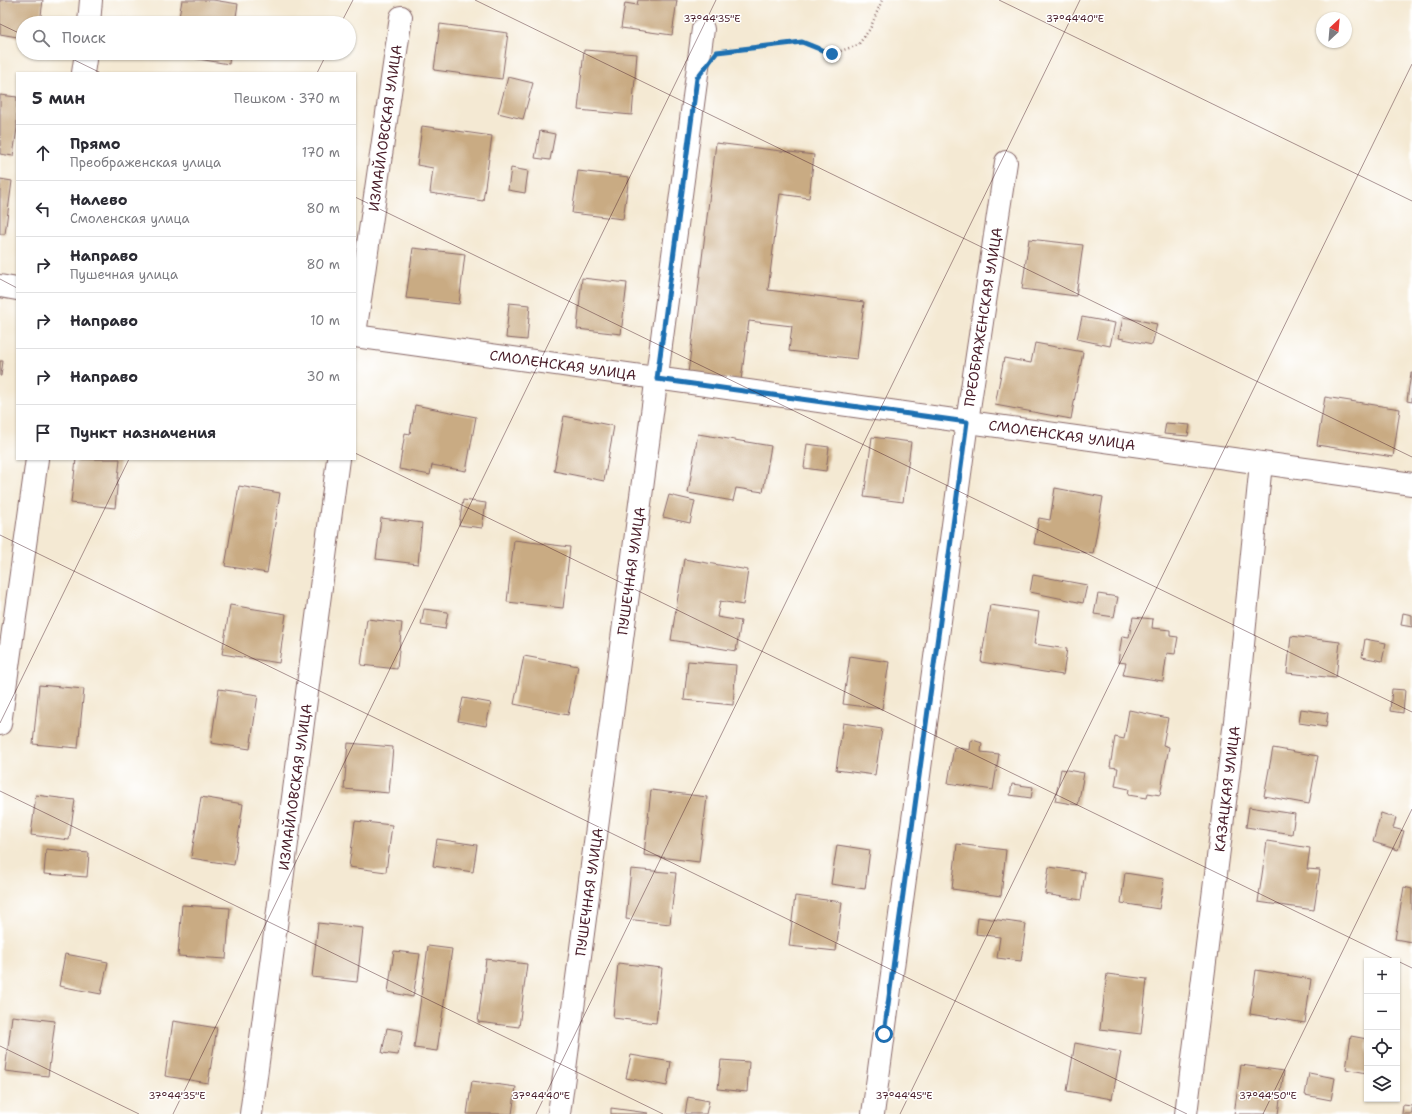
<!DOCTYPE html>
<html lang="ru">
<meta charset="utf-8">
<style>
body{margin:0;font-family:"Shantell Sans",sans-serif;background:#f2f2f3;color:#2b2b33}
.controls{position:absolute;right:12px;bottom:12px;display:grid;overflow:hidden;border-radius:0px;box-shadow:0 1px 3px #0004}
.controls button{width:36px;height:36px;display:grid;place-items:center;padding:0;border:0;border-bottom:1px solid #e1e1e2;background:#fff;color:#2b2b33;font:20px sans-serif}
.compass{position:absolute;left:1316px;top:12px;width:36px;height:36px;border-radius:50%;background:#fff;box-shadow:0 1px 3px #0004;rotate:26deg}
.stop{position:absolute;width:12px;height:12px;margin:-9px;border:3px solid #1f6fb2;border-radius:50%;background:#fff}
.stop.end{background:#1f6fb2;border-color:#fff;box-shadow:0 1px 4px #0008}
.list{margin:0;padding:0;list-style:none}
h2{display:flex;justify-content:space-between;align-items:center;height:52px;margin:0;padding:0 16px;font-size:17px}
h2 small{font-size:13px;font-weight:400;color:#7c7c81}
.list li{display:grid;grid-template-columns:26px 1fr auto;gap:12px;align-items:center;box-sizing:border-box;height:56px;padding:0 16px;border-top:1px solid #e1e1e2}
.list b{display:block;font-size:15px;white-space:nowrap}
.list p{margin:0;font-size:13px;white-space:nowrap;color:#7c7c81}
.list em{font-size:13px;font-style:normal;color:#7c7c81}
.icon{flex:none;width:22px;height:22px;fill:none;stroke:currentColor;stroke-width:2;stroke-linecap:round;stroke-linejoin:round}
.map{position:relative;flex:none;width:1412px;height:1114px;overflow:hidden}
.search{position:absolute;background:#fff;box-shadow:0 1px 3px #0004;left:16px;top:16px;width:340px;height:44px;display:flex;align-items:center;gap:10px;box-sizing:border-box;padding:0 14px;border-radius:22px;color:#7c7c81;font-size:15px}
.panel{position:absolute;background:#fff;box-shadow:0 1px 3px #0004;left:16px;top:72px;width:340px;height:388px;border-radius:0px}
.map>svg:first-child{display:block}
.building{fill:#c9ab83}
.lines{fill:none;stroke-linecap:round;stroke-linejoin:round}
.minor-casing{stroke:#866666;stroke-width:24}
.path{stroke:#866666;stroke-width:2.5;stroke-dasharray:1 3;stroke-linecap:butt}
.minor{stroke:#fff;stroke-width:22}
.route{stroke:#1f6fb2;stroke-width:5}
.ticks{fill:none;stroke:#4a1f2b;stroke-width:1;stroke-opacity:0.45}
.labels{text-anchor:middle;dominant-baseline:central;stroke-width:3;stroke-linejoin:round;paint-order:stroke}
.street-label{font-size:14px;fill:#4a1f2b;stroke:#fff}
.ticks-label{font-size:10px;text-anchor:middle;fill:#4a1f2b;stroke:#fff;stroke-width:3;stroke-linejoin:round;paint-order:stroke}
</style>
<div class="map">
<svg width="1412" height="1114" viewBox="0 0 1412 1114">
<rect width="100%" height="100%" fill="#fff"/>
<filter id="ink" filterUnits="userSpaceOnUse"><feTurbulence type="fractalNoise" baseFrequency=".025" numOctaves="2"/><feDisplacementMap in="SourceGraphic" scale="8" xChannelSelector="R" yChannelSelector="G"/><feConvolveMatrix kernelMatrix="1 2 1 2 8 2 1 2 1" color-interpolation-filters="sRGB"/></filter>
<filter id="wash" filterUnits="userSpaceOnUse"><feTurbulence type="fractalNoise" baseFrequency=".012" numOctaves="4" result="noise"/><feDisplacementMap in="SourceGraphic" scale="16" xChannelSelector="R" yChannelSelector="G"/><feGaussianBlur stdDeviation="0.9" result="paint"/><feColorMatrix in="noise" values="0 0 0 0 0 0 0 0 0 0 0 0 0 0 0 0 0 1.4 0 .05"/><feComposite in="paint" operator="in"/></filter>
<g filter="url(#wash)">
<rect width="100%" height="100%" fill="#f4e9d3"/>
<g id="blocks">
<g class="building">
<path d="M 0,0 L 43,0 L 40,23 L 23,23 L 23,38 L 0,34 Z"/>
<path d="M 182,0 L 213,0 L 238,4 L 235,23 L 178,23 Z"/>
<path d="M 638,0 L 677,0 L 672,35 L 621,28 L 625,3 L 637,5 Z"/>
<path d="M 440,24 L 508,33 L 502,79 L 434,70 Z"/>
<path d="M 584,50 L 637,54 L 632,115 L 578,110 Z"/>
<path d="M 173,53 L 230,53 L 229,64 L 173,55 Z"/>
<path d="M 508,77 L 533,83 L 523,119 L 498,113 Z"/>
<path d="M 0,95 L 17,97 L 17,128 L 13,156 L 0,154 Z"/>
<path d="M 422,126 L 492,136 L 483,201 L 430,193 L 433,168 L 417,165 Z"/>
<path d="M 540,131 L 555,134 L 550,160 L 535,158 Z"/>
<path d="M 716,143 L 814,155 L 809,198 L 780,194 L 768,290 L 864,302 L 857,359 L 789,351 L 792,326 L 749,321 L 741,380 L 688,374 Z"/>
<path d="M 511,168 L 528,171 L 525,193 L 508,190 Z"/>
<path d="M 578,171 L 629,177 L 623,219 L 572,213 Z"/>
<path d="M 0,179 L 12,181 L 5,234 L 0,234 Z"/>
<path d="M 1029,239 L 1083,245 L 1076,296 L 1022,289 Z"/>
<path d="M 413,248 L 465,254 L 459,304 L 406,298 Z"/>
<path d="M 582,278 L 627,283 L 621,334 L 577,329 Z"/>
<path d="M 509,303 L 530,305 L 527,340 L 506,338 Z"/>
<path d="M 1082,317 L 1115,323 L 1110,346 L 1077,339 Z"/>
<path d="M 1123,317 L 1157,324 L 1152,345 L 1119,338 Z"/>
<path d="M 1035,343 L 1083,352 L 1071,419 L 995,405 L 1004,358 L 1031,363 Z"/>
<path d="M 0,361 L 3,361 L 1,376 L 0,376 Z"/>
<path d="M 1411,373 L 1412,373 L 1412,402 L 1407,401 Z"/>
<path d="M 1325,397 L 1400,409 L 1393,457 L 1317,445 Z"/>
<path d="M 415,405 L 476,417 L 466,471 L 432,465 L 430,475 L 399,469 L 405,433 L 410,434 Z"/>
<path d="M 564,416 L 614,426 L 604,481 L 554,471 Z"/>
<path d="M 1166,423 L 1190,425 L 1188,436 L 1164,434 Z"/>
<path d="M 698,434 L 771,446 L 763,492 L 736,488 L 733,501 L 688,493 Z"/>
<path d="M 872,437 L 911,442 L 903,502 L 864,497 Z"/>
<path d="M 807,444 L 829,447 L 826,471 L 804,468 Z"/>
<path d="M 76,459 L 120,459 L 115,508 L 71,503 Z"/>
<path d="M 239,486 L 280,493 L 267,573 L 225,566 Z"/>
<path d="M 1055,488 L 1103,497 L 1093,554 L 1034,544 L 1039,518 L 1050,520 Z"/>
<path d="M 669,495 L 695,501 L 690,523 L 663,517 Z"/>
<path d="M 463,500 L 486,503 L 482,528 L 459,525 Z"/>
<path d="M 381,518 L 422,523 L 418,564 L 376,559 Z"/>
<path d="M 514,540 L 570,547 L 563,608 L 507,602 Z"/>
<path d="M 684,559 L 748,570 L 743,605 L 720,601 L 717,617 L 741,621 L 736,651 L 671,640 Z"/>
<path d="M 1033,575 L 1087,585 L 1083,603 L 1030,592 Z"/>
<path d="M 1098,594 L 1118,597 L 1114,617 L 1094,614 Z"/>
<path d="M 230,605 L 286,614 L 279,663 L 222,654 Z"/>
<path d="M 990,605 L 1039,612 L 1034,644 L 1067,649 L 1063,675 L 981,662 Z"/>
<path d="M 424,609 L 448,612 L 445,629 L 421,625 Z"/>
<path d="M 1403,613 L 1412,615 L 1412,627 L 1401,625 Z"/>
<path d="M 1133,617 L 1153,619 L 1152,628 L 1170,630 L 1170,636 L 1178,637 L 1175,654 L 1167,653 L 1163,681 L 1123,675 L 1126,663 L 1118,662 L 1122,636 L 1129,637 Z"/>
<path d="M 367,619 L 402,623 L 397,669 L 361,665 Z"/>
<path d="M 1291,636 L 1340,642 L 1336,678 L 1287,673 Z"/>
<path d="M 1365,639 L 1386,643 L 1382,661 L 1362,657 Z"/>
<path d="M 524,656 L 578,666 L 568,715 L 514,704 Z"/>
<path d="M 850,656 L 889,662 L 882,709 L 843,704 Z"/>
<path d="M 688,661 L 736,665 L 733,705 L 684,700 Z"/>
<path d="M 39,685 L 84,689 L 78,748 L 33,744 Z"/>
<path d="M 219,689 L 258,695 L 250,749 L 211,743 Z"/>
<path d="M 1392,689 L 1405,690 L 1403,713 L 1390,711 Z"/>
<path d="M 463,698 L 491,703 L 486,726 L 458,721 Z"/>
<path d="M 1301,709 L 1328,713 L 1326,727 L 1299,723 Z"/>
<path d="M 1129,710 L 1168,718 L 1163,745 L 1169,747 L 1160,795 L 1148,793 L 1147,798 L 1128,795 L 1129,789 L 1115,786 L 1118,768 L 1110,767 L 1115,737 L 1124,739 Z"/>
<path d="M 843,723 L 882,729 L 875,775 L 836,770 Z"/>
<path d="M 973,740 L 982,743 L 981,752 L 999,754 L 993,790 L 948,783 L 954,747 L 970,750 L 971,741 Z"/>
<path d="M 348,743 L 393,747 L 389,793 L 344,789 Z"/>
<path d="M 1273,748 L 1318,756 L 1309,804 L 1264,796 Z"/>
<path d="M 1061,769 L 1084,773 L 1078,805 L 1055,801 Z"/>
<path d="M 1012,784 L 1033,787 L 1031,798 L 1010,795 Z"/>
<path d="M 651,790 L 707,797 L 699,862 L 644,855 Z"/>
<path d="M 36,795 L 75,800 L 69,840 L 31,835 Z"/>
<path d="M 201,797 L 243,804 L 234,865 L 191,858 Z"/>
<path d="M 1249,807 L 1295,814 L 1292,834 L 1246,827 Z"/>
<path d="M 1381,813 L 1396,818 L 1393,828 L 1404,831 L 1398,850 L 1373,842 Z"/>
<path d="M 355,821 L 392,825 L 386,872 L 349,867 Z"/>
<path d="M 437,839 L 477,845 L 473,872 L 433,866 Z"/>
<path d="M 1267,841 L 1310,848 L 1307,869 L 1320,870 L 1314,910 L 1258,902 Z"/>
<path d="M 957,844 L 1006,850 L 1001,896 L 952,889 Z"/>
<path d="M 837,845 L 870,850 L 865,889 L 831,884 Z"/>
<path d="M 46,849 L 89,853 L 87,877 L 44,874 Z"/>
<path d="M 1049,867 L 1085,872 L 1081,900 L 1045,894 Z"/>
<path d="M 631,869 L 676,873 L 670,924 L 626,919 Z"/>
<path d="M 1125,873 L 1164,879 L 1159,909 L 1121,903 Z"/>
<path d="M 1404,887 L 1412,889 L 1412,942 L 1395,939 Z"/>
<path d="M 795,896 L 842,902 L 836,951 L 789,946 Z"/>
<path d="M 182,905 L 230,908 L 226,959 L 178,956 Z"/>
<path d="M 978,917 L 1026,924 L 1021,961 L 997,958 L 1000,937 L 976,934 Z"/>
<path d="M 318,923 L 363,928 L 357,982 L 312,977 Z"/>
<path d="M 428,946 L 452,949 L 437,1051 L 414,1048 Z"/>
<path d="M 394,951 L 420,954 L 413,997 L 388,992 Z"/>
<path d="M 65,954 L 108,962 L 101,994 L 59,986 Z"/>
<path d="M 486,959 L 527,964 L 519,1027 L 478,1022 Z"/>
<path d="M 618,963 L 662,968 L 656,1023 L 613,1018 Z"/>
<path d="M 1256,970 L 1311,979 L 1305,1023 L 1250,1014 Z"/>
<path d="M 1107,974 L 1147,979 L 1141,1034 L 1100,1029 Z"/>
<path d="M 12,1016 L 55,1021 L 48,1076 L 5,1071 Z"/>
<path d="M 173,1021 L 217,1028 L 208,1083 L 165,1076 Z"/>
<path d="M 387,1028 L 403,1031 L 398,1055 L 382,1053 Z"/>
<path d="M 1351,1036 L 1367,1039 L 1367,1073 L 1346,1069 Z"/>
<path d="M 1075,1043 L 1121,1052 L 1112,1099 L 1067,1091 Z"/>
<path d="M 631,1055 L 671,1062 L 667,1086 L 626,1078 Z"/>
<path d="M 721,1060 L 749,1062 L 747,1092 L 718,1089 Z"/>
<path d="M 1241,1065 L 1284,1071 L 1278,1114 L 1234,1114 Z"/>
<path d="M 1309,1073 L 1335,1078 L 1331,1100 L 1305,1095 Z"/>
<path d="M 472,1081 L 516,1087 L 512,1114 L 467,1114 Z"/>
<path d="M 688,1097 L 709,1101 L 706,1114 L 685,1114 Z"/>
<path d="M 1403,1105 L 1412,1106 L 1412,1114 L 1402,1114 Z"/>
<path d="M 611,1108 L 648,1113 L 648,1114 L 611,1114 Z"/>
</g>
</g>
</g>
<g filter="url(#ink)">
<use href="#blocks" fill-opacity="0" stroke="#866666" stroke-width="1"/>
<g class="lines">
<defs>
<g id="minor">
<path d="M 89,23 L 91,0"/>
<path d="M 83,73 L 86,53"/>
<path d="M 0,286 L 17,289"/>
<path d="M 355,334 L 401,17"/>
<path d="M 355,336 L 1412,484"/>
<path d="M 0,724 L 37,459"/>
<path d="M 251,1114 L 338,459"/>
<path d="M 559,1114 L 703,29"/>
<path d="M 873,1114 L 967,422 L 1006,162"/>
<path d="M 1186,1114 L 1237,705 L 1261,463"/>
</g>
</defs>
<use href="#minor" class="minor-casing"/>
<path class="path" d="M 724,51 L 802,42 L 832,54 L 858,45 L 870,29 L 882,0"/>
<use href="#minor" class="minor"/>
</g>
</g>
<g class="lines" filter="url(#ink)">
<path class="route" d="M 832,54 L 802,42 L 717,52 L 697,78 L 657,379 L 967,422 L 884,1034"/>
</g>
<path class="ticks" d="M 475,0 L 1412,457M 999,0 L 1412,201M 341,23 L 353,0M 0,24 L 23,35M 60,53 L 101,73M 317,73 L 327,53M 355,197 L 1412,712M 0,279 L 17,288M 355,453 L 1412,968M 0,535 L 1187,1114M 0,723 L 129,459M 0,791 L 663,1114M 0,1046 L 139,1114M 173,1114 L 716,0M 536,1114 L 1080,0M 900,1114 L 1412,64M 1263,1114 L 1412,809"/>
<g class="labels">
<g class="street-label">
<text transform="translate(385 128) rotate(-82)">ИЗМАЙЛОВСКАЯ УЛИЦА</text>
<text transform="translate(983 317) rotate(-81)">ПРЕОБРАЖЕНСКАЯ УЛИЦА</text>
<text transform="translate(563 365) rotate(8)">СМОЛЕНСКАЯ УЛИЦА</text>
<text transform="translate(1062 435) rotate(8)">СМОЛЕНСКАЯ УЛИЦА</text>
<text transform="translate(631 571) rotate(-82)">ПУШЕЧНАЯ УЛИЦА</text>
<text transform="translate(295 787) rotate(-82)">ИЗМАЙЛОВСКАЯ УЛИЦА</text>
<text transform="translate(1227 789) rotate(-83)">КАЗАЦКАЯ УЛИЦА</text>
<text transform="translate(589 892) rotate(-82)">ПУШЕЧНАЯ УЛИЦА</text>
</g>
</g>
<g class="ticks-label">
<text x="712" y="22">37°44'35"E</text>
<text x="1075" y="22">37°44'40"E</text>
<text x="177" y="1099">37°44'35"E</text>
<text x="541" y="1099">37°44'40"E</text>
<text x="904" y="1099">37°44'45"E</text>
<text x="1268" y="1099">37°44'50"E</text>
</g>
</svg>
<div class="controls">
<button>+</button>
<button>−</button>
<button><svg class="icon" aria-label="locate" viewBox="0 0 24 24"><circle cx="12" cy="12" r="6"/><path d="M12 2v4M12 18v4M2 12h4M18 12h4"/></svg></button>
<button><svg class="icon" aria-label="layers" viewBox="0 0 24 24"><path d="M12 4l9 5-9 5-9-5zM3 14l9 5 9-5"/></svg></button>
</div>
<svg class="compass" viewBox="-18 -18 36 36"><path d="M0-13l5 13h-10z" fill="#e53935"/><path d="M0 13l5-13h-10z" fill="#7c7c81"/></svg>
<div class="stop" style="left:884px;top:1034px"></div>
<div class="stop end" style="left:832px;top:54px"></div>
<div class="search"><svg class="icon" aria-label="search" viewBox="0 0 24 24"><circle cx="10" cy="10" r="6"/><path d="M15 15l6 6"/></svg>Поиск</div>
<section class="panel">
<h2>5 мин<small>Пешком · 370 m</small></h2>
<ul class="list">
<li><svg class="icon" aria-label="ahead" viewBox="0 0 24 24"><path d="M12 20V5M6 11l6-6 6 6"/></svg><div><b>Прямо</b><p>Преображенская улица</p></div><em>170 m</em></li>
<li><svg class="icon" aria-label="left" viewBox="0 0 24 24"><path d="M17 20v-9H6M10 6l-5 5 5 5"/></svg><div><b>Налево</b><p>Смоленская улица</p></div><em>80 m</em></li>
<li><svg class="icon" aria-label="right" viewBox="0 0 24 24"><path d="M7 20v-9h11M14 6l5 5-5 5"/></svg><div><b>Направо</b><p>Пушечная улица</p></div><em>80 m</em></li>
<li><svg class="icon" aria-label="right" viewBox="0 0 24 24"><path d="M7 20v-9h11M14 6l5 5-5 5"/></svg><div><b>Направо</b></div><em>10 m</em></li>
<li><svg class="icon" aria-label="right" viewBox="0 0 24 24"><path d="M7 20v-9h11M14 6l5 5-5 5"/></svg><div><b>Направо</b></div><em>30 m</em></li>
<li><svg class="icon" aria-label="arrive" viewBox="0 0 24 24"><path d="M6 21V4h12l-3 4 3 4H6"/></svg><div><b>Пункт назначения</b></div></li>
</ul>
</section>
</div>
